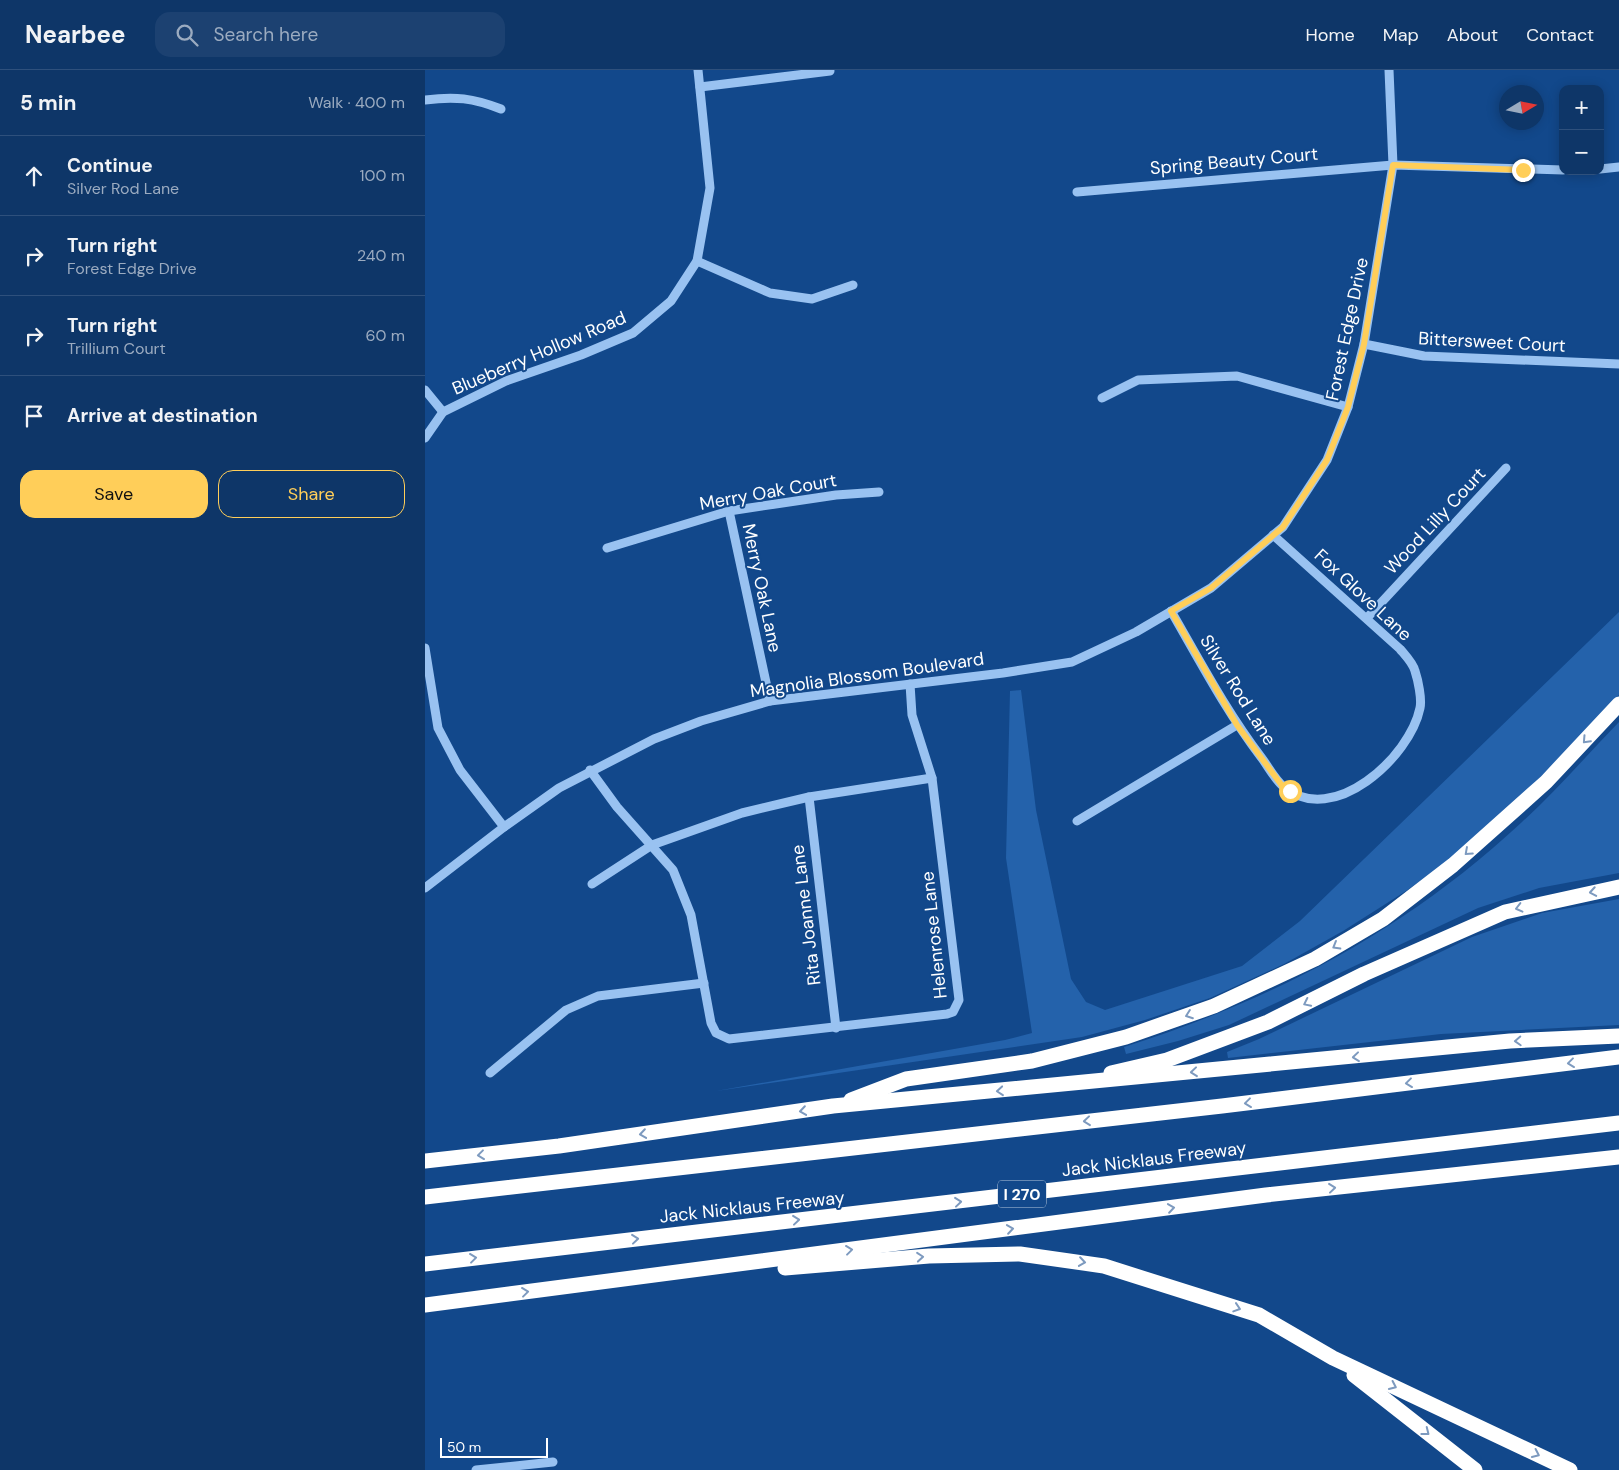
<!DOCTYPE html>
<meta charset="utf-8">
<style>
body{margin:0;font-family:"DM Sans",sans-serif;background:#1c4171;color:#f1f3f6}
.controls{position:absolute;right:15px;top:15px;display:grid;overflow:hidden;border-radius:10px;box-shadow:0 2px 12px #0003}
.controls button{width:45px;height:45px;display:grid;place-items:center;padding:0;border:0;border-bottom:1px solid #2e507c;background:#0e3668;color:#f1f3f6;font:25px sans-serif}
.compass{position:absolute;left:1074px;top:15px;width:45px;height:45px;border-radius:50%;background:#0e3668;box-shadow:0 2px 12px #0003;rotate:80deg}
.scale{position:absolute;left:15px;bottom:12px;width:108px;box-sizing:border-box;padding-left:5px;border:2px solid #fff;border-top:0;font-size:14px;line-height:18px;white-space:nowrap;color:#fff;-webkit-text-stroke:4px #12488b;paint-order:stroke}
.stop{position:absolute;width:15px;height:15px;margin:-11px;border:4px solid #ffce59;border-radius:50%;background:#fff}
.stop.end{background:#ffce59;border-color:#fff;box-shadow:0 1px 5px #0008}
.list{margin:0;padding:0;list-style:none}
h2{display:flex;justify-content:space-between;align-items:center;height:65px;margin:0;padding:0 20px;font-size:21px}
h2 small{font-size:16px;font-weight:400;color:#9babc0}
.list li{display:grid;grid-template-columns:32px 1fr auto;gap:15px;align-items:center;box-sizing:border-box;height:80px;padding:0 20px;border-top:1px solid #2e507c}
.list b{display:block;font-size:19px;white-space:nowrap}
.list p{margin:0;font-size:16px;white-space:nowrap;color:#9babc0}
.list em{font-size:16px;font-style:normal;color:#9babc0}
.actions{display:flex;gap:10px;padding:15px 20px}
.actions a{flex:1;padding:11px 0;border:1px solid #ffce59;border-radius:15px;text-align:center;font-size:18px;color:#ffce59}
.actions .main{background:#ffce59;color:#111}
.icon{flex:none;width:28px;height:28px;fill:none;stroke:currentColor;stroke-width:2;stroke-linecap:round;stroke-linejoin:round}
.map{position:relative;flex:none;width:1194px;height:1400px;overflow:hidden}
header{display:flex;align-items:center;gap:30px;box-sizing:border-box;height:70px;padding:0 25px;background:#0e3668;border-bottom:1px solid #2e507c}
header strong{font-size:24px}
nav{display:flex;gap:28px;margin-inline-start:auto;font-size:18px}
.search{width:350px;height:45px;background:#1c4171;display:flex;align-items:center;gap:12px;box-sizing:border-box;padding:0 18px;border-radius:15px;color:#9babc0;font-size:19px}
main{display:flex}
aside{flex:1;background:#0e3668}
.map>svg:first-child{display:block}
.green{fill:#2462ab}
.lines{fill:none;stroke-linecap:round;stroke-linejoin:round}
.minor{stroke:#99c2f1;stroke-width:9}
.highway{stroke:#fff;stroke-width:15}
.oneway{stroke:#7d9abf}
.route{stroke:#ffce59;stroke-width:6}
.labels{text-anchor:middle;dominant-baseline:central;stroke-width:4;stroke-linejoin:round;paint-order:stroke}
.shield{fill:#12488b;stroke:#b8c8dc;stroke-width:1}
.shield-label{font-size:16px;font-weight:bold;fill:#fff}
.street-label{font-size:18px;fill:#fff;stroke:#12488b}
</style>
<header>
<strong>Nearbee</strong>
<div class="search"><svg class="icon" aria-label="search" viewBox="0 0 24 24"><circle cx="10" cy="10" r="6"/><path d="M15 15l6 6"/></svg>Search here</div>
<nav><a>Home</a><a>Map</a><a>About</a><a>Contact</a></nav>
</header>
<main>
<aside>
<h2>5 min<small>Walk · 400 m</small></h2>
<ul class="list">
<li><svg class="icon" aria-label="ahead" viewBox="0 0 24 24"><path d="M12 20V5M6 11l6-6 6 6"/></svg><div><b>Continue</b><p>Silver Rod Lane</p></div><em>100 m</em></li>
<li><svg class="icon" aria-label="right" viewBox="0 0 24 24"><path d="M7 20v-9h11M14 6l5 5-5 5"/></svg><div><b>Turn right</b><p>Forest Edge Drive</p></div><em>240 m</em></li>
<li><svg class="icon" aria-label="right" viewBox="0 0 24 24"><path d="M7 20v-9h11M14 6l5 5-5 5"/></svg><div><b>Turn right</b><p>Trillium Court</p></div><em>60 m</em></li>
<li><svg class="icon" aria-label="arrive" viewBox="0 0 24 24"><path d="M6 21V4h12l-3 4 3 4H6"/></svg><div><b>Arrive at destination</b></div></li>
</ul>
<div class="actions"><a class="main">Save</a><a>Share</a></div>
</aside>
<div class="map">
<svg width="1194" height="1400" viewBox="0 0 1194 1400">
<rect width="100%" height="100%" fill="#12488b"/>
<g class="green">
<path d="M 1194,542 L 1194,625 L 1107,716 L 1037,781 L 981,821 L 918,861 L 859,894 L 785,928 L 720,950 L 657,967 L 291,1021 L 580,970 L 607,963 L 581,788 L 585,621 L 596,620 L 611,740 L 646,909 L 661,932 L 680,940 L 817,896 L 875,851 Z"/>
<path d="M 1194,652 L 1194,803 L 1114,818 L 1053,838 L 804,955 L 753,971 L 701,984 L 699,977 C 850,929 980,861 1097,752 C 1131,721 1162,685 1194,652 Z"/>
<path d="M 1194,829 L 1194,955 L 1016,964 L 803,988 L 802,982 L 834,969 L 1047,867 L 1117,843 Z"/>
</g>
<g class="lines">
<g class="minor">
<path d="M 275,17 L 405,1"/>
<path d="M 0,30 C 30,26 48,28 76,39"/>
<path d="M 1175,99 L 1194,97"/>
<path d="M 652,122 L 968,95 L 1138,100"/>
<path d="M 272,191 L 345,223 L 387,229 L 428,215"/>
<path d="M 939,274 L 999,286 L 1194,294"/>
<path d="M 0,320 L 18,342"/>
<path d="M 677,328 L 713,310 L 812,306 L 923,337"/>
<path d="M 0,368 L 18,342 L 81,311 L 156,285 L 208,263 L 246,231 L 272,191 L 285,118 L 273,0"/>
<path d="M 304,441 L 345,631"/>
<path d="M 182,478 L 304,441 L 411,425 L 454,422"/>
<path d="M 746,541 C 775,591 801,641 836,687 C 843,696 850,710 859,717 C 908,758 985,687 995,638 C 997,629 993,610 990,601 C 988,593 980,585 975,579 L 848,465"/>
<path d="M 942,548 L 1081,398"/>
<path d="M 0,578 L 13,658 L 35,700 L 79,757"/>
<path d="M 165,700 L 192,737 L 248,800 L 266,845 L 286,953 L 291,963 L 304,969 L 522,944 L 528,942 L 534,930 L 507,708 L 487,645 L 485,614"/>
<path d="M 384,727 L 411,958"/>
<path d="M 652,751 L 812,655"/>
<path d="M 167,814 L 227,775 L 317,743 L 384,727 L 507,708"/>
<path d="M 0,818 L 79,757 L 134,718 L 229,669 L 276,651 L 345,631 L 578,603 L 647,592 L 711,562 L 786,518 L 858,457 L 902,390 L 923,337 L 939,274 L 968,95 L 964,0"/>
<path d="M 65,1003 L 141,940 L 173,926 L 279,913"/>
<path d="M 51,1400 L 128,1392"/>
</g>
<g class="highway">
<path d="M 686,1003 L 742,990 L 843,952 L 939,904 L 1080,842 L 1194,817"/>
<path d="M 426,1030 L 481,1009 L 607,991 L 701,967 L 789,936 L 890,889 L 958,849 L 1028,795 L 1121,712 L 1194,634"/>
<path d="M 0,1091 L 134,1076 L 408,1036 L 1085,971 L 1194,966"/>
<path d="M 0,1127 L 797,1036 L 1194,987"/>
<path d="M 0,1194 L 1194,1053"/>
<path d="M 360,1198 L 504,1186 L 595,1184 L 679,1196 L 834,1245 L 908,1288 L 1145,1400"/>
<path d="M 0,1235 L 841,1125 L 1194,1087"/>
<path d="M 929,1305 L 1050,1400"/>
</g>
</g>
<defs><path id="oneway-chevron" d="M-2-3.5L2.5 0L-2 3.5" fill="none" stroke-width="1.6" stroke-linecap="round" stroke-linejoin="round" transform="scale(1.25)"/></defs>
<g class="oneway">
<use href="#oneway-chevron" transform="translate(1161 670) rotate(133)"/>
<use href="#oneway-chevron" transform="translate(1043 782) rotate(138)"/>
<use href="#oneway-chevron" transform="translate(1168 822) rotate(170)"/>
<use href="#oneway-chevron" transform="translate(1094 838) rotate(166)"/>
<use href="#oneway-chevron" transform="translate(911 876) rotate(150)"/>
<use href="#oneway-chevron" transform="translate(882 933) rotate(154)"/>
<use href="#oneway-chevron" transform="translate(764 945) rotate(160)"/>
<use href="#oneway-chevron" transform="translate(1093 971) rotate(177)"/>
<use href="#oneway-chevron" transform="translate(931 987) rotate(174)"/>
<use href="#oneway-chevron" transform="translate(1146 993) rotate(173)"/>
<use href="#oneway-chevron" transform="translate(769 1002) rotate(174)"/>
<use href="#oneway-chevron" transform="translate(984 1013) rotate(173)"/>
<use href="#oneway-chevron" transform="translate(575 1021) rotate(175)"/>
<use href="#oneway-chevron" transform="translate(823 1033) rotate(173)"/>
<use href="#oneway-chevron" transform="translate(378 1041) rotate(172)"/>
<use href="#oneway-chevron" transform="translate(662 1051) rotate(174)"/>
<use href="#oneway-chevron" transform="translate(218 1064) rotate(172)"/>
<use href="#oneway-chevron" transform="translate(56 1085) rotate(173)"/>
<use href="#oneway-chevron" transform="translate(907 1118) rotate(-6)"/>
<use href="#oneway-chevron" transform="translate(533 1132) rotate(-6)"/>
<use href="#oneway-chevron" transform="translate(746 1138) rotate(-8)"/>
<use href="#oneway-chevron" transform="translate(371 1150) rotate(-6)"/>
<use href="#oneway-chevron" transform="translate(585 1159) rotate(-8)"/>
<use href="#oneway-chevron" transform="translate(210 1169) rotate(-6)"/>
<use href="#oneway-chevron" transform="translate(424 1180) rotate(-7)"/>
<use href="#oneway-chevron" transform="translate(495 1187) rotate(-5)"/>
<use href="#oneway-chevron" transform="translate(48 1188) rotate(-7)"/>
<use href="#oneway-chevron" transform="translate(657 1192) rotate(8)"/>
<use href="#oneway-chevron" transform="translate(100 1222) rotate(-7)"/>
<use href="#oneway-chevron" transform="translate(812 1238) rotate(18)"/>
<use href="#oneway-chevron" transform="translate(968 1316) rotate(25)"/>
<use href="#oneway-chevron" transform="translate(1001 1362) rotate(38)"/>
<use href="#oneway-chevron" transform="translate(1111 1384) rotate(25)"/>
</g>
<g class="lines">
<path class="route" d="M 865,721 L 858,717 L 812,655 L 746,541 L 786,518 L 858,457 L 902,390 L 923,337 L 939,274 L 968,95 L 1098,100"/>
</g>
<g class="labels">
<rect class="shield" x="573" y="1110.5" width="48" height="27" rx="4"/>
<g class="shield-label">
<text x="597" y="1124">I 270</text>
</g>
<g class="street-label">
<text transform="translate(809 91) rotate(-5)">Spring Beauty Court</text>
<text transform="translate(922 259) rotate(-78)">Forest Edge Drive</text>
<text transform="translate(1067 272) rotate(3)">Bittersweet Court</text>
<text transform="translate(114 283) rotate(-23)">Blueberry Hollow Road</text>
<text transform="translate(343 422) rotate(-10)">Merry Oak Court</text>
<text transform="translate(1010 451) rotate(-47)">Wood Lilly Court</text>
<text transform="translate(337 518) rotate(78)">Merry Oak Lane</text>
<text transform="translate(938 525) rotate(43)">Fox Glove Lane</text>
<text transform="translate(442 605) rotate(-8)">Magnolia Blossom Boulevard</text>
<text transform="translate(813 620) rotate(58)">Silver Rod Lane</text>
<text transform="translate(381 845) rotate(-97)">Rita Joanne Lane</text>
<text transform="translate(509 865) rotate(-96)">Helenrose Lane</text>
<text transform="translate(729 1089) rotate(-7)">Jack Nicklaus Freeway</text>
<text transform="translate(327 1137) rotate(-6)">Jack Nicklaus Freeway</text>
</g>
</g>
</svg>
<div class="controls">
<button>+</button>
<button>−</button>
</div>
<svg class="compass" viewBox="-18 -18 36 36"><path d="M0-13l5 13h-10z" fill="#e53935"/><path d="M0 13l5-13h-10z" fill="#9babc0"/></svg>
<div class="scale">50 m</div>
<div class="stop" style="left:865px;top:721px"></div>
<div class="stop end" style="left:1098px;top:100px"></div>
</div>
</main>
